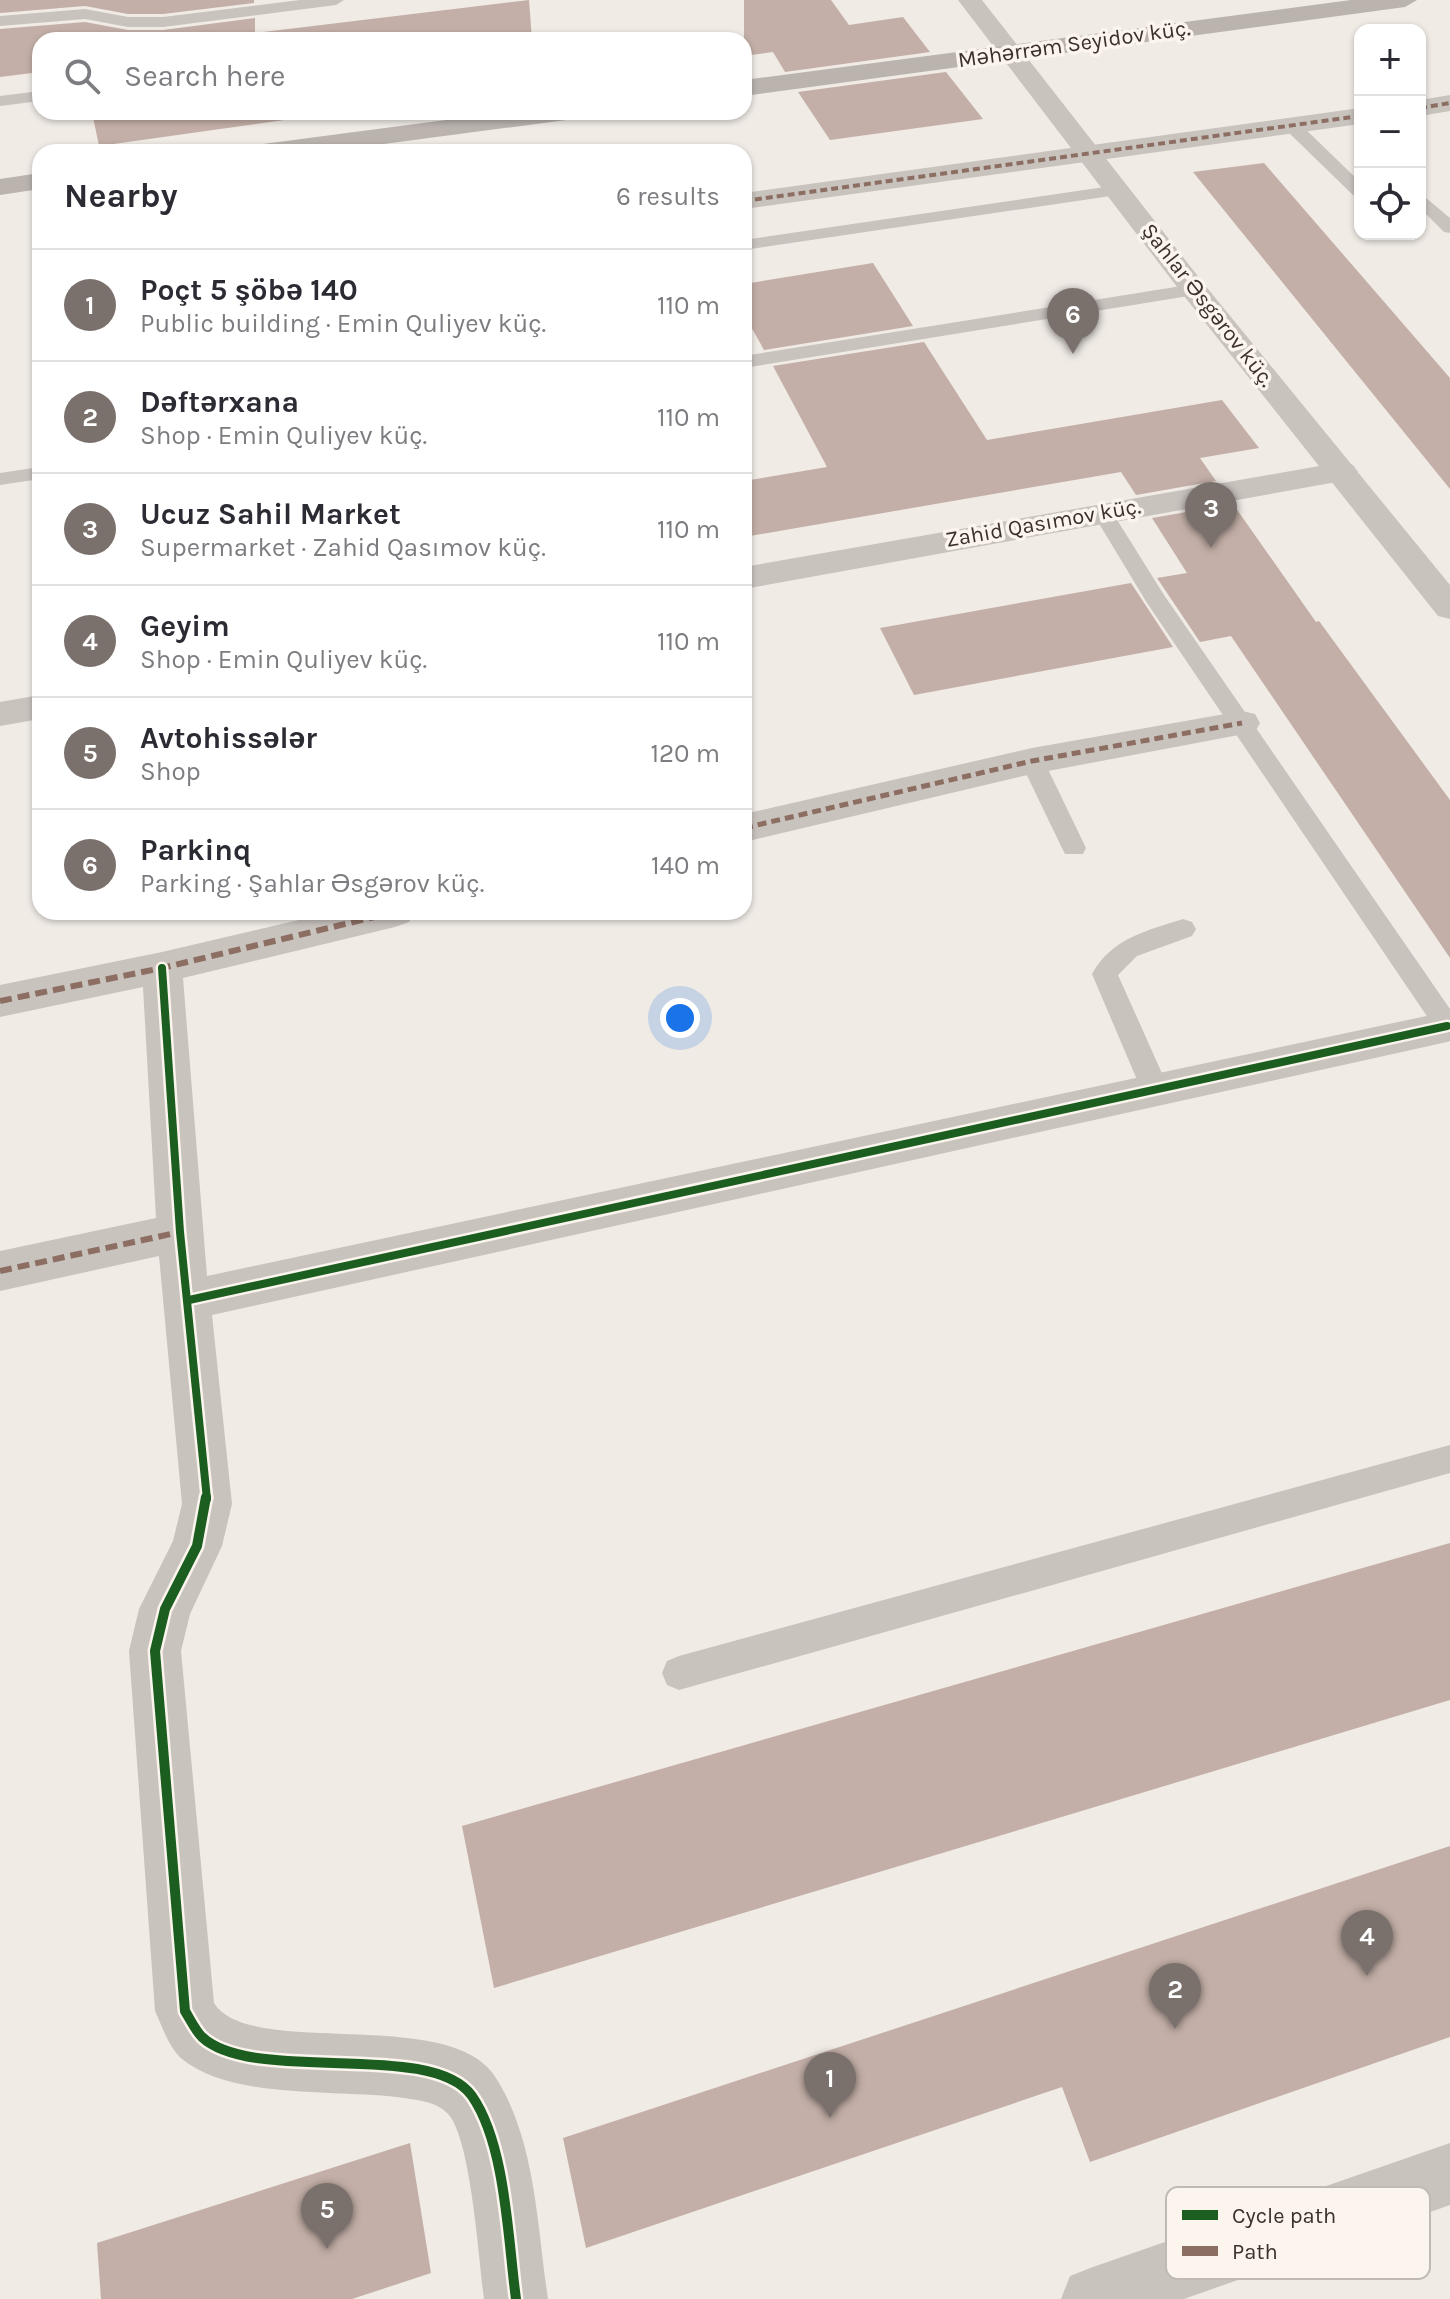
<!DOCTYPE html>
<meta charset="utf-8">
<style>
body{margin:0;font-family:Karla,sans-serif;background:#f7f7f7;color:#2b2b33}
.controls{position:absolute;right:24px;top:24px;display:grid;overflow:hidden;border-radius:16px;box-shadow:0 2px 6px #0004}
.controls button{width:72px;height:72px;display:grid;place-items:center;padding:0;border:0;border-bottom:2px solid #e1e1e2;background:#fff;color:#2b2b33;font:40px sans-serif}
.you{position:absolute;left:680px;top:1018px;width:28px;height:28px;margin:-20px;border:6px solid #fff;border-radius:50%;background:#1a73e8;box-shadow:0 0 0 12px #1a73e833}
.badge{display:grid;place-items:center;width:52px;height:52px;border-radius:50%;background:#7a716c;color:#fff;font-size:26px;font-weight:700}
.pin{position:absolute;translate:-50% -66px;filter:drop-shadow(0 2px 4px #0008)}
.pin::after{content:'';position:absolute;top:42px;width:28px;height:24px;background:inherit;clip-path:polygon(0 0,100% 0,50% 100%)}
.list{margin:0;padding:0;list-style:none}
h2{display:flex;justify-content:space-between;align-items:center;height:104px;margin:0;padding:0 32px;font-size:34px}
h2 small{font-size:26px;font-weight:400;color:#7c7c81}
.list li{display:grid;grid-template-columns:52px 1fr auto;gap:24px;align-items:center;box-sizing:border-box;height:112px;padding:0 32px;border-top:2px solid #e1e1e2}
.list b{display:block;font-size:30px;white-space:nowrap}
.list p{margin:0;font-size:26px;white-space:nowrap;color:#7c7c81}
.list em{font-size:26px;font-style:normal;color:#7c7c81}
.icon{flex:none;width:44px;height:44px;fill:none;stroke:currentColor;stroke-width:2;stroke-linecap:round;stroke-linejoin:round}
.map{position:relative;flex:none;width:1450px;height:2299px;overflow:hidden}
.search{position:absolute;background:#fff;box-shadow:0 2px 6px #0004;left:32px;top:32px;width:720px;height:88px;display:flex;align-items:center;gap:20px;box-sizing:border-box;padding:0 28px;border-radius:24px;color:#7c7c81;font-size:30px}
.panel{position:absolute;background:#fff;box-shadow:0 2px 6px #0004;left:32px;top:144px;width:720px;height:776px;border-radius:24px}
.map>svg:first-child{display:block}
.building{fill:#c3afa7}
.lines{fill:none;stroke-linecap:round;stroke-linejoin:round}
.service{fill:#c9c3be;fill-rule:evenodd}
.minor{fill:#c9c3be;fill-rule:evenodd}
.tertiary{fill:#c9c3be;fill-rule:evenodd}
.secondary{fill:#bab3ae;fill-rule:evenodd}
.quiet-far2{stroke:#8d6e63;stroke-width:4;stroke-dasharray:7 4;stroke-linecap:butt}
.quiet-far1{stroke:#8d6e63;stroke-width:5;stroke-dasharray:9 5;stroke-linecap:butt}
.quiet{stroke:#8d6e63;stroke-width:6;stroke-dasharray:12 6;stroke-linecap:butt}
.cycleway-far1-casing{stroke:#fbf5ee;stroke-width:13}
.cycleway-casing{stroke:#fbf5ee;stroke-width:15}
.cycleway-far1{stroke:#1b5e20;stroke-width:8}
.cycleway{stroke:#1b5e20;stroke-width:10}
.labels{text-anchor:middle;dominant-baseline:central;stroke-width:7;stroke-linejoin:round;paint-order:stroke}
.far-street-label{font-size:22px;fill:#3b302b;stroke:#fbf5ee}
.key{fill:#fbf5ee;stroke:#c1bab4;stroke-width:2}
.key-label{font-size:22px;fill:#3b302b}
</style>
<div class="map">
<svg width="1450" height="2299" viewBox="0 0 1450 2299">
<rect width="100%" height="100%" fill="#f0ebe5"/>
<g class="building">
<path d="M 0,0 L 254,0 L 254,3 L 163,14 L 128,14 L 85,6 L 0,13 Z"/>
<path d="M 529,0 L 532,40 L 40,40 L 40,72 L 0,77 L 0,29 L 85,22 L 128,30 L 163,30 L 255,18 L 255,33 Z"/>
<path d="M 744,0 L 831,0 L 849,25 L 903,17 L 930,52 L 785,72 L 773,52 L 744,56 Z"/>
<path d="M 946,72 L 983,119 L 830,140 L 798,92 Z"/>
<path d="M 92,112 L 341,112 L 99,146 Z"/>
<path d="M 1264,163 L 1450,378 L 1450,489 L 1193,172 Z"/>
<path d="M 873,263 L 913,326 L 764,350 L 744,314 L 744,284 Z"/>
<path d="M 924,342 L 987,440 L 1222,400 L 1259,448 L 1200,458 L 1216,481 L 1136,495 L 1121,472 L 744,537 L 744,481 L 827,467 L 773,366 Z"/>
<path d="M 1233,504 L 1316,622 L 1319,621 L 1450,800 L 1450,958 L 1231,636 L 1200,642 L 1157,578 L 1187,573 L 1152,518 Z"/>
<path d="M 1131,583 L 1173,647 L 914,695 L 880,628 Z"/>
<path d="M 1450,1543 L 1450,1700 L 494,1988 L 462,1826 Z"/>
<path d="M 1450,1846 L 1450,2037 L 1090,2162 L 1062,2087 L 586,2248 L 563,2138 Z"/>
<path d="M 410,2143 L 431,2273 L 352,2299 L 101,2299 L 97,2243 Z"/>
</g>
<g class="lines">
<g class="service">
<path d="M 300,0 L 344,0 L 336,5 L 163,27 L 128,27 L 85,19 L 0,26 L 0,16 L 85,9 L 128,17 L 163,17 Z"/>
<path d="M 40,91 L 40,101 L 0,106 L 0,96 Z"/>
<path d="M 1291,120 L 1297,121 L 1360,182 L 1360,197 L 1354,196 L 1285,129 L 1285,121 Z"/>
<path d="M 1118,185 L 1124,186 L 1124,194 L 744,250 L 744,240 Z"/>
<path d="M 1420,193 L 1450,218 L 1450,233 L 1444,232 L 1420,208 Z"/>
<path d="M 1194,284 L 1203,290 L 1201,294 L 744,368 L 744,356 Z"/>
<path d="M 40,467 L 40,479 L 0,485 L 0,473 Z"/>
<path d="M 1102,506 L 1109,507 L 1164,595 L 1450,1009 L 1450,1040 L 1441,1037 L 1147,603 L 1092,512 Z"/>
<path d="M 1032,753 L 1044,761 L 1086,848 L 1083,854 L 1065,854 L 1062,848 L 1020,761 Z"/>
<path d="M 1183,919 L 1192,922 L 1196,929 L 1192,936 L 1137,956 L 1118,975 L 1169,1089 L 1165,1097 L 1155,1100 L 1145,1097 L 1141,1089 L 1092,974 C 1112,938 1146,931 1183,919 Z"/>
<path d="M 1450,1445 L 1450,1473 L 679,1690 L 667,1685 L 662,1673 L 667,1661 L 679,1656 Z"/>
</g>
<g class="minor">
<path d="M 1450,95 L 1450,111 L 1420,116 L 1420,100 Z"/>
<path d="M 1360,108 L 1360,124 L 744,209 L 744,193 Z"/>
<path d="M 1342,462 L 1353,465 L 1358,472 L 1353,479 L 744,589 L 744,567 Z"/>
<path d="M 40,695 L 40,719 L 0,726 L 0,702 Z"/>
<path d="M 1242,711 L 1255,714 L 1260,723 L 1255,732 L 1032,774 L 744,842 L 744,814 L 1032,748 Z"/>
<path d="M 333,912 L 415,912 L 409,922 L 395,927 L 183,978 L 207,1276 L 1450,1011 L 1450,1041 L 1447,1042 L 212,1315 L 232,1504 L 222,1546 L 190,1614 L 181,1651 L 214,2003 C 248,2059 447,2006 494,2075 C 536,2138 537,2227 548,2299 L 484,2299 C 479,2262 471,2138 448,2114 C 435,2100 414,2100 397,2097 C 336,2090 230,2099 182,2059 C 169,2048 162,2026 155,2011 L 129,1651 L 139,1609 L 173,1541 L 182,1504 L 159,1256 L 0,1291 L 0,1251 L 156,1218 L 143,987 L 0,1017 L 0,985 L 162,952 Z"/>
</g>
<g class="tertiary">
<path d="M 958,0 L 982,0 L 1204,284 L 1450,585 L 1450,619 L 1438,616 L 1184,296 Z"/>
<path d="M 1450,2143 L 1450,2205 L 1184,2299 L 1061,2299 L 1070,2276 L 1093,2267 Z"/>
</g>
<g class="secondary">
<path d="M 1351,0 L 1417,0 L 1405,7 L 744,96 L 744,80 Z"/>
<path d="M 507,112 L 579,112 L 566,120 L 323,152 L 250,152 L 254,146 L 263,144 Z"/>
<path d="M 40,173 L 40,189 L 0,195 L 0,179 Z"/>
</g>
<g class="quiet-far2">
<path d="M 1420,108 L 1450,103"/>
<path d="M 744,201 L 1360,116"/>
</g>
<path class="quiet-far1" d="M 744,828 L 1032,761 L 1242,723"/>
<g class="quiet">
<path d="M 0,1001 L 162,968 L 395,912"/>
<path d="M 0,1271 L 180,1232"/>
</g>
<defs>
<g id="cycleway-far1">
<path d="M 162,968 L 180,1232 L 207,1499"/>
<path d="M 189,1300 L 1447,1026"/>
</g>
<path id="cycleway" d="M 206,1497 L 197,1546 L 165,1609 L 155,1651 L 185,2011 C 190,2019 195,2030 202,2037 C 253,2085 432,2039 472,2096 C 506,2145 508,2241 516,2299"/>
</defs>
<use href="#cycleway-far1" class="cycleway-far1-casing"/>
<use href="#cycleway" class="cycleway-casing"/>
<use href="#cycleway-far1" class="cycleway-far1"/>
<use href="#cycleway" class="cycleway"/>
</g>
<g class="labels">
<g class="far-street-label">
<text transform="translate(1074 44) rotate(-8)">Məhərrəm Seyidov küç.</text>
<text transform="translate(1208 305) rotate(52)">Şahlar Əsgərov küç.</text>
<text transform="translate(1043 523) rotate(-10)">Zahid Qasımov küç.</text>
</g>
</g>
<rect x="1166" y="2187" width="264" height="92" rx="12" class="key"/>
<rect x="1182" y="2210" width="36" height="10" fill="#1b5e20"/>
<rect x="1182" y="2246" width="36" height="10" fill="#8d6e63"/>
<g class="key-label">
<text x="1232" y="2223">Cycle path</text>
<text x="1232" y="2259">Path</text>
</g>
</svg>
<div class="controls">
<button>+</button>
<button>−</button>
<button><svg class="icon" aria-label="locate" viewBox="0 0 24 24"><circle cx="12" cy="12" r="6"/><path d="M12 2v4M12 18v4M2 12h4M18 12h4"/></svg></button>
</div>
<div class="you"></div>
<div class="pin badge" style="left:830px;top:2118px">1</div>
<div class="pin badge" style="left:1175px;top:2029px">2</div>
<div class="pin badge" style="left:1211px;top:548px">3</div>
<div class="pin badge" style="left:1367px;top:1976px">4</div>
<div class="pin badge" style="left:327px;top:2249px">5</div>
<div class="pin badge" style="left:1073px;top:354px">6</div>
<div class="search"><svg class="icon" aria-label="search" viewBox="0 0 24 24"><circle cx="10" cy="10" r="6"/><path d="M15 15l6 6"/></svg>Search here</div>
<section class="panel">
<h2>Nearby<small>6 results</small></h2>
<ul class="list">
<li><span class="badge">1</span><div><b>Poçt 5 şöbə 140</b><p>Public building · Emin Quliyev küç.</p></div><em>110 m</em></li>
<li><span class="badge">2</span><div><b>Dəftərxana</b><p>Shop · Emin Quliyev küç.</p></div><em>110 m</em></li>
<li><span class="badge">3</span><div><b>Ucuz Sahil Market</b><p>Supermarket · Zahid Qasımov küç.</p></div><em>110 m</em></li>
<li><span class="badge">4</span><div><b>Geyim</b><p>Shop · Emin Quliyev küç.</p></div><em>110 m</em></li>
<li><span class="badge">5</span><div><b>Avtohissələr</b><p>Shop</p></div><em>120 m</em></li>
<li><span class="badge">6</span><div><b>Parkinq</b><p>Parking · Şahlar Əsgərov küç.</p></div><em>140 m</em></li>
</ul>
</section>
</div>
